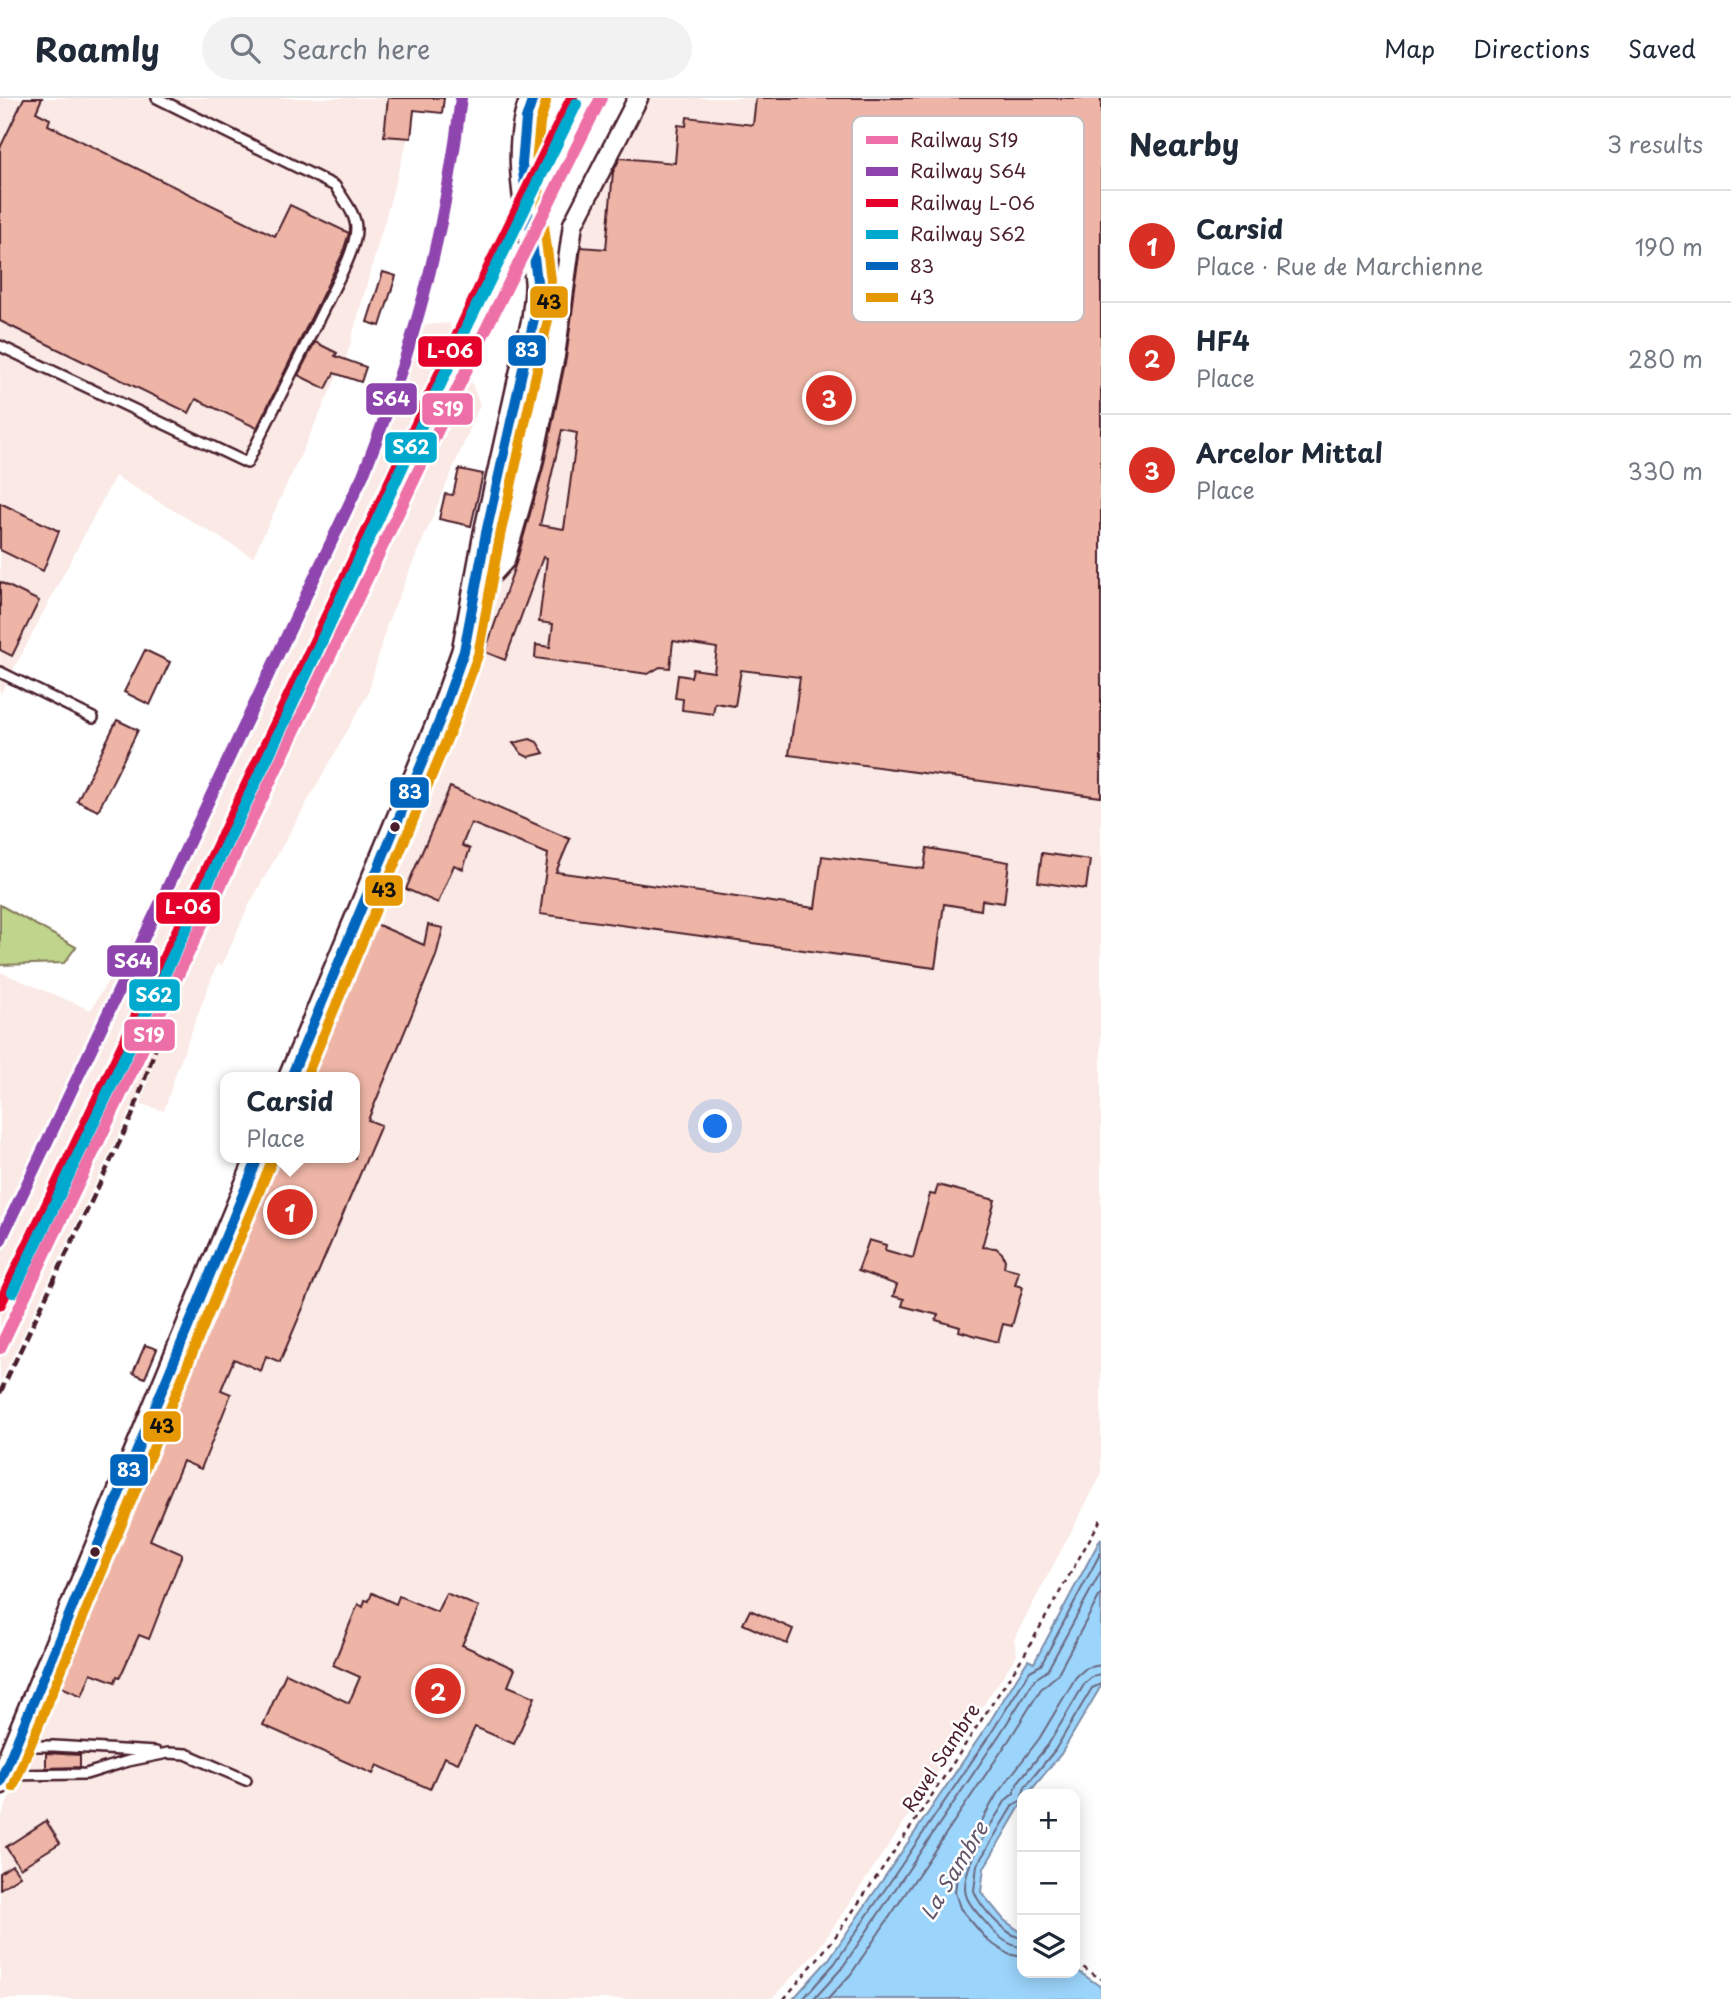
<!DOCTYPE html>
<meta charset="utf-8">
<style>
body{margin:0;font-family:"Playpen Sans",sans-serif;background:#f2f2f3;color:#1f2937}
.controls{position:absolute;right:21px;bottom:21px;display:grid;overflow:hidden;border-radius:14px;box-shadow:0 4px 18px #0003}
.controls button{width:63px;height:63px;display:grid;place-items:center;padding:0;border:0;border-bottom:2px solid #e0e1e3;background:#fff;color:#1f2937;font:35px sans-serif}
.you{position:absolute;left:716px;top:1029px;width:24px;height:24px;margin:-18px;border:5px solid #fff;border-radius:50%;background:#1a73e8;box-shadow:0 0 0 10px #1a73e833}
.badge{display:grid;place-items:center;width:46px;height:46px;border-radius:50%;background:#d93025;color:#fff;font-size:23px;font-weight:700}
.pin{position:absolute;translate:-50% -50%;border:4px solid #fff;box-shadow:0 2px 7px #0006}
.popup{position:absolute;left:220px;top:974px;width:140px;height:91px;box-sizing:border-box;display:grid;place-content:center;border-radius:14px;background:#fff;filter:drop-shadow(0 2px 5px #0005);font-size:23px;white-space:nowrap;color:#747a83}
.popup b{font-size:26px;color:#1f2937}
.popup::after{content:'';position:absolute;left:50%;top:100%;margin-left:-14px;border:14px solid transparent;border-top-color:#fff}
.list{margin:0;padding:0;list-style:none}
h2{display:flex;justify-content:space-between;align-items:center;height:91px;margin:0;padding:0 28px;font-size:30px}
h2 small{font-size:23px;font-weight:400;color:#747a83}
.list li{display:grid;grid-template-columns:46px 1fr auto;gap:21px;align-items:center;box-sizing:border-box;height:112px;padding:0 28px;border-top:2px solid #e0e1e3}
.list b{display:block;font-size:26px;white-space:nowrap}
.list p{margin:0;font-size:23px;white-space:nowrap;color:#747a83}
.list em{font-size:23px;font-style:normal;color:#747a83}
.icon{flex:none;width:38px;height:38px;fill:none;stroke:currentColor;stroke-width:2;stroke-linecap:round;stroke-linejoin:round}
.map{position:relative;flex:none;width:1101px;height:1901px;overflow:hidden}
header{display:flex;align-items:center;gap:42px;box-sizing:border-box;height:98px;padding:0 35px;background:#fff;border-bottom:2px solid #e0e1e3}
header strong{font-size:33px}
nav{display:flex;gap:38px;margin-inline-start:auto;font-size:24px}
.search{width:490px;height:63px;background:#f2f2f3;display:flex;align-items:center;gap:18px;box-sizing:border-box;padding:0 24px;border-radius:38px;color:#747a83;font-size:26px}
main{display:flex}
aside{flex:1;background:#fff}
.map>svg:first-child{display:block}
.built{fill:#fae9e4}
.green{fill:#bfd58b;stroke:#847a5b;stroke-width:2}
.water{fill:#9cd5fc;stroke:#7b8ca8;stroke-width:2}
.lines{fill:none;stroke-linecap:round;stroke-linejoin:round}
.shore{stroke:#6b687f;stroke-width:2}
.building{fill:#eeb5a6;stroke:#4a1f2b;stroke-width:2;fill-rule:evenodd}
.lane-casing{stroke:#4a1f2b;stroke-width:14}
.street-casing{stroke:#4a1f2b;stroke-width:23}
.secondary-casing{stroke:#4a1f2b;stroke-width:28}
.path{stroke:#4a1f2b;stroke-width:2.5;stroke-dasharray:5 5;stroke-linecap:butt}
.lane{stroke:#fff;stroke-width:9}
.street{stroke:#fff;stroke-width:18}
.secondary{stroke:#fff;stroke-width:23}
.rail{stroke:#4a1f2b;stroke-width:4.5;stroke-dasharray:10 5;stroke-linecap:butt}
.bus-1-casing{stroke:#fff;stroke-width:16}
.bus-2-casing{stroke:#fff;stroke-width:16}
.bus-1{stroke:#0065bd;stroke-width:10}
.bus-2{stroke:#e69804;stroke-width:10}
.rail-1-casing{stroke:#fff;stroke-width:18}
.rail-2-casing{stroke:#fff;stroke-width:18}
.rail-3-casing{stroke:#fff;stroke-width:18}
.rail-4-casing{stroke:#fff;stroke-width:18}
.rail-1{stroke:#ed6fa7;stroke-width:12}
.rail-2{stroke:#8e44ad;stroke-width:12}
.rail-3{stroke:#e4002b;stroke-width:12}
.rail-4{stroke:#00a9ce;stroke-width:12}
.bus-dot{fill:#4a1f2b;stroke:#fff;stroke-width:2.5}
.labels{text-anchor:middle;dominant-baseline:central;stroke-width:5;stroke-linejoin:round;paint-order:stroke}
.street-label{font-size:19px;fill:#4a1f2b;stroke:#fff}
.water-label{font-size:21px;font-style:italic;fill:#63566a;stroke:#fff}
.key{fill:#fff;stroke:#c9bcbf;stroke-width:2}
.key-label{font-size:19px;fill:#4a1f2b}
.line-badge{stroke:#fff;stroke-width:2.5}
.badge-label{font-size:19px;text-anchor:middle;font-weight:bold;fill:#fff}
.pale-badge-label{font-size:19px;text-anchor:middle;font-weight:bold;fill:#111}
</style>
<header>
<strong>Roamly</strong>
<div class="search"><svg class="icon" aria-label="search" viewBox="0 0 24 24"><circle cx="10" cy="10" r="6"/><path d="M15 15l6 6"/></svg>Search here</div>
<nav><a>Map</a><a>Directions</a><a>Saved</a></nav>
</header>
<main>
<div class="map">
<svg width="1101" height="1901" viewBox="0 0 1101 1901">
<rect width="100%" height="100%" fill="#fff"/>
<filter id="ink" filterUnits="userSpaceOnUse"><feTurbulence type="fractalNoise" baseFrequency=".0143" numOctaves="2"/><feDisplacementMap in="SourceGraphic" scale="14" xChannelSelector="R" yChannelSelector="G"/><feConvolveMatrix kernelMatrix="1 2 1 2 8 2 1 2 1" color-interpolation-filters="sRGB"/></filter>
<g filter="url(#ink)">
<g class="built">
<path d="M 0,0 L 419,0 L 347,257 L 253,459 L 115,378 L 0,597 Z"/>
<path d="M 644,0 L 1101,0 L 1101,1377 L 1014,1541 L 1017,1557 L 817,1853 L 771,1901 L 0,1901 L 0,1723 L 125,1409 L 275,1060 L 355,1060 L 355,979 L 310,979 L 401,769 L 477,561 L 529,349 L 567,155 Z"/>
<path d="M 449,225 L 480,307 L 387,526 L 368,596 L 249,807 L 222,867 L 217,866 L 175,977 L 164,1013 L 141,1006 L 155,960 L 0,1285 L 0,874 L 91,912 L 137,832 L 353,390 L 407,229 Z"/>
</g>
<path class="green" d="M 0,807 L 76,849 L 64,865 L 0,867 Z"/>
<path class="water" d="M 1101,1440 L 1101,1588 L 1061,1656 L 1028,1696 L 1022,1696 L 1022,1705 L 984,1770 L 981,1794 L 1004,1822 L 1022,1835 L 1022,1875 L 1075,1875 L 1075,1871 L 1101,1889 L 1101,1901 L 793,1901 L 829,1861 L 987,1628 L 1028,1562 L 1034,1565 Z"/>
<g class="lines">
<g class="shore">
<path d="M 1023,1696 L 1025,1689 L 1055,1652 L 1092,1590 L 1101,1586"/>
<path d="M 1022,1702 L 1013,1707 L 977,1767 L 974,1793 C 980,1809 1006,1838 1022,1840"/>
<path d="M 1022,1849 C 1008,1848 995,1836 987,1826 C 980,1818 971,1809 967,1800 C 956,1775 993,1724 1006,1702 L 1014,1695 L 1018,1684 L 1048,1647 L 1085,1585 L 1092,1579 L 1101,1577"/>
<path d="M 1022,1859 L 1008,1856 L 988,1843 L 960,1810 L 955,1794 L 959,1763 L 997,1696 L 1039,1641 L 1076,1579 L 1086,1570 L 1101,1567"/>
<path d="M 803,1901 L 835,1865 L 993,1632 L 1030,1573 L 1041,1567 L 1101,1454"/>
<path d="M 814,1901 L 842,1870 L 1000,1636 L 1035,1581 L 1047,1573 L 1101,1473"/>
<path d="M 828,1901 L 851,1876 L 1009,1642 L 1041,1591 L 1057,1577 L 1101,1495"/>
</g>
</g>
<g class="building">
<path d="M 24,0 L 42,0 L 36,14 L 50,21 L 48,27 L 275,138 L 290,107 L 349,135 L 342,157 L 257,330 L 196,301 L 189,315 L 0,223 L 0,50 Z"/>
<path d="M 388,0 L 444,0 L 442,15 L 414,12 L 411,40 L 384,38 Z"/>
<path d="M 756,0 L 1101,0 L 1101,699 L 789,657 L 800,579 L 741,572 L 735,608 L 715,605 L 713,616 L 682,612 L 683,601 L 675,600 L 678,577 L 691,579 L 693,571 L 714,574 L 717,550 L 673,543 L 670,570 L 660,569 L 648,576 L 535,560 L 536,547 L 550,549 L 553,526 L 539,524 L 547,460 L 543,459 L 505,562 L 485,554 L 516,465 L 543,370 L 566,260 L 581,149 L 606,151 L 613,74 L 620,60 L 675,65 L 678,27 L 686,28 L 687,19 L 753,27 ZM 562,332 L 577,335 L 564,431 L 540,427 Z"/>
<path d="M 383,174 L 396,178 L 380,228 L 367,224 Z"/>
<path d="M 315,244 L 337,255 L 335,258 L 366,269 L 361,284 L 334,275 L 326,291 L 298,277 Z"/>
<path d="M 459,371 L 483,376 L 471,428 L 439,421 L 445,396 L 453,397 Z"/>
<path d="M 0,405 L 59,433 L 43,473 L 0,452 Z"/>
<path d="M 0,484 L 39,503 L 12,558 L 0,552 Z"/>
<path d="M 145,552 L 170,564 L 150,607 L 124,594 Z"/>
<path d="M 117,622 L 138,632 L 98,713 L 77,703 Z"/>
<path d="M 530,641 L 537,644 L 544,655 L 528,659 L 522,656 L 513,645 Z"/>
<path d="M 450,689 L 570,741 L 556,774 L 815,810 L 822,758 L 924,771 L 927,750 L 1009,764 L 1004,805 L 982,802 L 981,812 L 944,806 L 935,870 L 540,816 L 548,756 L 471,725 L 462,747 L 470,751 L 463,771 L 454,767 L 438,805 L 406,791 Z"/>
<path d="M 1042,755 L 1090,762 L 1086,791 L 1038,784 Z"/>
<path d="M 376,826 L 424,847 L 428,827 L 443,830 L 436,858 L 368,1022 L 381,1027 L 280,1264 L 266,1258 L 261,1273 L 234,1261 L 221,1292 L 231,1296 L 201,1371 L 183,1363 L 150,1442 L 182,1456 L 149,1541 L 139,1537 L 120,1579 L 117,1578 L 115,1584 L 91,1575 L 82,1598 L 59,1588 L 278,1060 L 355,1060 L 355,979 L 312,979 Z"/>
<path d="M 938,1087 L 995,1102 L 982,1149 L 996,1150 L 1002,1155 L 1005,1162 L 1004,1169 L 1019,1173 L 1015,1187 L 1023,1189 L 1012,1228 L 1003,1226 L 998,1244 L 959,1233 L 960,1229 L 936,1222 L 938,1217 L 902,1208 L 904,1201 L 893,1198 L 897,1187 L 858,1173 L 869,1142 L 886,1147 L 885,1152 L 913,1160 L 930,1096 L 935,1097 Z"/>
<path d="M 145,1247 L 157,1251 L 145,1280 L 133,1275 Z"/>
<path d="M 372,1495 L 396,1506 L 399,1498 L 437,1514 L 446,1495 L 479,1509 L 462,1547 L 515,1571 L 508,1588 L 535,1599 L 514,1646 L 475,1629 L 458,1665 L 444,1659 L 430,1691 L 377,1667 L 373,1676 L 263,1627 L 286,1575 L 349,1605 L 360,1579 L 333,1567 L 358,1506 L 363,1509 L 365,1502 L 369,1503 Z"/>
<path d="M 750,1512 L 793,1531 L 787,1546 L 743,1526 Z"/>
<path d="M 46,1655 L 80,1657 L 80,1669 L 46,1670 Z"/>
<path d="M 46,1723 L 60,1745 L 20,1770 L 6,1749 Z"/>
<path d="M 12,1767 L 20,1778 L 0,1791 L 0,1775 Z"/>
</g>
<g class="lines">
<defs>
<g id="lane">
<path d="M 0,248 L 247,365 L 347,164 C 363,126 357,121 335,88 L 157,0"/>
<path d="M 0,574 L 93,620"/>
<path d="M 17,1648 L 54,1648 L 156,1654"/>
<path d="M 5,1677 L 86,1676 L 128,1663 L 168,1655 L 186,1656 L 246,1682"/>
</g>
<path id="street" d="M 475,495 L 505,462 L 532,368 L 555,258 L 573,126 L 638,0"/>
<g id="secondary">
<path d="M 291,979 L 439,624 L 464,553 L 486,435 L 534,221 C 535,208 538,195 537,183 C 532,127 509,53 533,0"/>
<path d="M 0,1684 L 258,1060"/>
</g>
</defs>
<use href="#lane" class="lane-casing"/>
<use href="#street" class="street-casing"/>
<use href="#secondary" class="secondary-casing"/>
<g class="path">
<path d="M 1075,1864 L 1101,1881"/>
<path d="M 784,1901 L 833,1842 L 915,1723 L 1026,1554 L 1101,1421"/>
</g>
<use href="#lane" class="lane"/>
<use href="#street" class="street"/>
<use href="#secondary" class="secondary"/>
<path class="rail" d="M 0,1295 L 132,1018 L 191,848"/>
<defs>
<g id="bus-1">
<path d="M 291,979 L 439,624 L 464,553 L 486,435 L 534,221 L 537,183 L 522,66 L 526,21 L 533,0"/>
<path d="M 0,1684 L 258,1060"/>
</g>
<g id="bus-2">
<path d="M 306,979 L 452,629 L 478,557 L 500,438 L 548,222 L 551,182 L 536,66 L 540,24 L 546,4"/>
<path d="M 13,1689 L 271,1065"/>
</g>
</defs>
<use href="#bus-1" class="bus-1-casing"/>
<use href="#bus-2" class="bus-2-casing"/>
<use href="#bus-1" class="bus-1"/>
<use href="#bus-2" class="bus-2"/>
<defs>
<path id="rail-1" d="M 0,1250 L 485,233 L 601,0"/>
<path id="rail-2" d="M 0,1143 L 363,377 C 414,249 445,137 461,0"/>
<path id="rail-3" d="M 0,1206 L 371,425 L 492,163 L 572,0"/>
<path id="rail-4" d="M 13,1194 L 281,631 L 469,224 L 576,6"/>
</defs>
<use href="#rail-1" class="rail-1-casing"/>
<use href="#rail-2" class="rail-2-casing"/>
<use href="#rail-3" class="rail-3-casing"/>
<use href="#rail-4" class="rail-4-casing"/>
<use href="#rail-1" class="rail-1"/>
<use href="#rail-2" class="rail-2"/>
<use href="#rail-3" class="rail-3"/>
<use href="#rail-4" class="rail-4"/>
</g>
</g>
<g class="bus-dot">
<circle cx="395" cy="729" r="6"/>
<circle cx="95" cy="1454" r="6"/>
</g>
<g class="labels">
<g class="street-label">
<text transform="translate(940 1659) rotate(-57)">Ravel Sambre</text>
</g>
<g class="water-label">
<text transform="translate(953 1772) rotate(-59)">La Sambre</text>
</g>
</g>
<rect x="852" y="18" width="232" height="206" rx="10" class="key"/>
<rect x="866" y="38" width="32" height="8" fill="#ed6fa7"/>
<rect x="866" y="69" width="32" height="9" fill="#8e44ad"/>
<rect x="866" y="101" width="32" height="8" fill="#e4002b"/>
<rect x="866" y="132" width="32" height="9" fill="#00a9ce"/>
<rect x="866" y="164" width="32" height="8" fill="#0065bd"/>
<rect x="866" y="195" width="32" height="9" fill="#e69804"/>
<g class="key-label">
<text x="910" y="49">Railway S19</text>
<text x="910" y="80">Railway S64</text>
<text x="910" y="112">Railway L-06</text>
<text x="910" y="143">Railway S62</text>
<text x="910" y="175">83</text>
<text x="910" y="206">43</text>
</g>
<g class="line-badge">
<rect x="529" y="187" width="40" height="34" rx="7" fill="#e69804"/>
<rect x="507" y="236" width="40" height="33" rx="7" fill="#0065bd"/>
<rect x="417" y="237" width="66" height="33" rx="7" fill="#e4002b"/>
<rect x="365" y="284" width="53" height="34" rx="7" fill="#8e44ad"/>
<rect x="421" y="294" width="53" height="34" rx="7" fill="#ed6fa7"/>
<rect x="384" y="333" width="54" height="33" rx="7" fill="#00a9ce"/>
<rect x="389" y="678" width="41" height="33" rx="7" fill="#0065bd"/>
<rect x="364" y="776" width="40" height="33" rx="7" fill="#e69804"/>
<rect x="155" y="793" width="66" height="34" rx="7" fill="#e4002b"/>
<rect x="106" y="846" width="53" height="34" rx="7" fill="#8e44ad"/>
<rect x="128" y="880" width="53" height="34" rx="7" fill="#00a9ce"/>
<rect x="123" y="920" width="53" height="34" rx="7" fill="#ed6fa7"/>
<rect x="142" y="1312" width="40" height="33" rx="7" fill="#e69804"/>
<rect x="109" y="1355" width="40" height="34" rx="7" fill="#0065bd"/>
</g>
<g class="badge-label">
<text x="527" y="259">83</text>
<text x="450" y="260">L-06</text>
<text x="391" y="308">S64</text>
<text x="448" y="318">S19</text>
<text x="411" y="356">S62</text>
<text x="410" y="701">83</text>
<text x="188" y="816">L-06</text>
<text x="133" y="870">S64</text>
<text x="154" y="904">S62</text>
<text x="149" y="944">S19</text>
<text x="129" y="1379">83</text>
</g>
<g class="pale-badge-label">
<text x="549" y="211">43</text>
<text x="384" y="799">43</text>
<text x="162" y="1335">43</text>
</g>
</svg>
<div class="controls">
<button>+</button>
<button>−</button>
<button><svg class="icon" aria-label="layers" viewBox="0 0 24 24"><path d="M12 4l9 5-9 5-9-5zM3 14l9 5 9-5"/></svg></button>
</div>
<div class="you"></div>
<div class="pin badge" style="left:290px;top:1114px">1</div>
<div class="popup"><b>Carsid</b>Place</div>
<div class="pin badge" style="left:438px;top:1593px">2</div>
<div class="pin badge" style="left:829px;top:300px">3</div>
</div>
<aside>
<h2>Nearby<small>3 results</small></h2>
<ul class="list">
<li><span class="badge">1</span><div><b>Carsid</b><p>Place · Rue de Marchienne</p></div><em>190 m</em></li>
<li><span class="badge">2</span><div><b>HF4</b><p>Place</p></div><em>280 m</em></li>
<li><span class="badge">3</span><div><b>Arcelor Mittal</b><p>Place</p></div><em>330 m</em></li>
</ul>
</aside>
</main>
